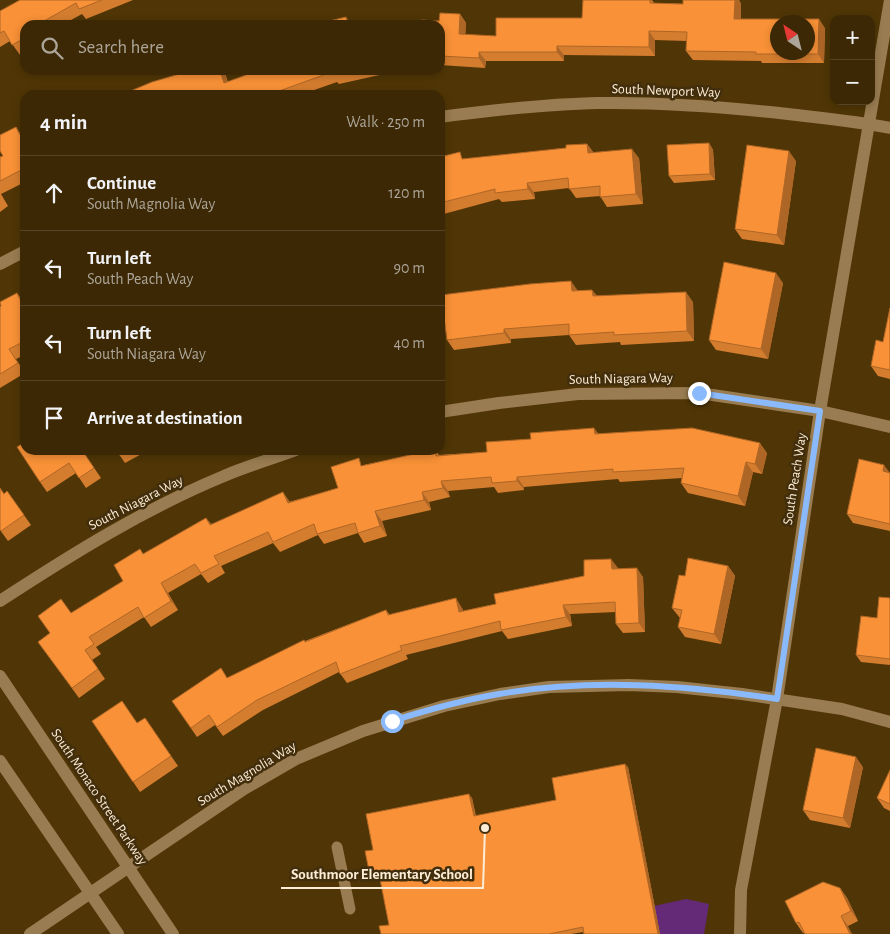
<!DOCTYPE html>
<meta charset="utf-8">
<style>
body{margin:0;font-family:"Alegreya Sans",sans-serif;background:#43300e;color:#f1f3f6}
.controls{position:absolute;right:15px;top:15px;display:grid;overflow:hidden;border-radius:10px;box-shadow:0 2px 8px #0003}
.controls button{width:45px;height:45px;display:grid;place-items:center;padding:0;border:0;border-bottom:1px solid #554426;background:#3c2804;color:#f1f3f6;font:25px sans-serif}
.compass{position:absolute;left:770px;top:15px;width:45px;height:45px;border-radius:50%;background:#3c2804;box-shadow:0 2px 8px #0003;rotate:325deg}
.stop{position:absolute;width:15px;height:15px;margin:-11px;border:4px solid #8abafc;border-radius:50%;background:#fff}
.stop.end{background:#8abafc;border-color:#fff;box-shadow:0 1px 5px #0008}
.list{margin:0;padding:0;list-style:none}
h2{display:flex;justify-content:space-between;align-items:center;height:65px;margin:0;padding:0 20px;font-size:21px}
h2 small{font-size:16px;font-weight:400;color:#aca69a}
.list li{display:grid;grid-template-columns:32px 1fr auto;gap:15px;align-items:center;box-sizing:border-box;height:75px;padding:0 20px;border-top:1px solid #554426}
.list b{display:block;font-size:19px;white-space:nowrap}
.list p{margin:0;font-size:16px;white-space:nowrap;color:#aca69a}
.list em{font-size:16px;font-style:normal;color:#aca69a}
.icon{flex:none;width:28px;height:28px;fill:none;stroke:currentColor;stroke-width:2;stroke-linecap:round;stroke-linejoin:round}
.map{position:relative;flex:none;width:890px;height:934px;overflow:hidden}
.search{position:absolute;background:#3c2804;box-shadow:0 2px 8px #0003;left:20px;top:20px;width:425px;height:55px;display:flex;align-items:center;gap:12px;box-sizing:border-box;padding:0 18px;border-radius:15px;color:#aca69a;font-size:19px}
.panel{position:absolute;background:#3c2804;box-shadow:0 2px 8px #0003;left:20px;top:90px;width:425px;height:365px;border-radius:15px}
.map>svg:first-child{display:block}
.green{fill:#642977}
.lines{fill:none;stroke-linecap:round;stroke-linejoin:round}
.service{stroke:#997c51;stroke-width:11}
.minor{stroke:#997c51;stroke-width:12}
.secondary{stroke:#997c51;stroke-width:12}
.wall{fill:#d57d2f}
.shaded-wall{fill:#ae6626}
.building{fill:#f89137;stroke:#ae6626;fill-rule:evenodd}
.route{stroke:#8abafc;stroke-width:6}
.labels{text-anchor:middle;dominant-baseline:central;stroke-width:5;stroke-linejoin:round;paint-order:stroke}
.street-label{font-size:14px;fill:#fdedd6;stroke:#422e0c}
.leader{fill:none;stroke:#fdedd6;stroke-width:2}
.callout-dot{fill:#fdedd6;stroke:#422e0c;stroke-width:2}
.callout-label{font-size:15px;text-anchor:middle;font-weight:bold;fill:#fdedd6;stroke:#422e0c;stroke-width:5;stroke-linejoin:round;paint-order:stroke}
</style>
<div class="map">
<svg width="890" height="934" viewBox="0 0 890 934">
<rect width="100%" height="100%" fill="#503606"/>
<path class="green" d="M 686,899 L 709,904 L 704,934 L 660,934 L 654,906 Z"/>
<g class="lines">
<path class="service" d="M 337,847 L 350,909"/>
<g class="minor">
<path d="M 440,117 C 493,110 546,104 599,103 C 662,102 726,107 788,114 C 822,118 857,121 890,128"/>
<path d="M 0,264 L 25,251"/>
<path d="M 440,412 L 499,403 L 578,394 L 699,393 L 820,411 L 890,427"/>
<path d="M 0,601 C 72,554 144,509 224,476 C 247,466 272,459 296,450"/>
<path d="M 30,934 L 244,789 L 296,759 L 363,731 L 444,706 L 500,694 L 549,687 L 629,685 L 677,687 L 742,694 L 842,709 L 890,722"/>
<path d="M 740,934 L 741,890 L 777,699 L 820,411 L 890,0"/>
</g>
<g class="secondary">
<path d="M 0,676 L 173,934"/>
<path d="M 0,761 L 118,934"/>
</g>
</g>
<g class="wall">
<path d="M 20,0 L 133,0 L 86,19 L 82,14 L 62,25 L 25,25 L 25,52 L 20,55 L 10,41 L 0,47 L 0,11 Z"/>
<path d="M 652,0 L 654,3 L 683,4 L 683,0 L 739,0 L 741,4 L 741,19 L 825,28 L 824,63 L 762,63 L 761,61 L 693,60 L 686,51 L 687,41 L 655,40 L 655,56 L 564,55 L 564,61 L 486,61 L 485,68 L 440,65 L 440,25 L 439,21 L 460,14 L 466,23 L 465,35 L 496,36 L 582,18 Z"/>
<path d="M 193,70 L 224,70 L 228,82 L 260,70 L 402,70 L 339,84 L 337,82 L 300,95 L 121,95 Z"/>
<path d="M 16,127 L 21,135 L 25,133 L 25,182 L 1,194 L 8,206 L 0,212 L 0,157 L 3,156 Z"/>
<path d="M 709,143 L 713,150 L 715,180 L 674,183 L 669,176 Z"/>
<path d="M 587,144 L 593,152 L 639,158 L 643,204 L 607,207 L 600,196 L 576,198 L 569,188 L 534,192 L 535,199 L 502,202 L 499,199 L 440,215 L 440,157 L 465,159 L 566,148 Z"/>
<path d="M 796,161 L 784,245 L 742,239 L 735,229 Z"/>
<path d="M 783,283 L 768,359 L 716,350 L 709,340 Z"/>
<path d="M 592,290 L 597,296 L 693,302 L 694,341 L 621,345 L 620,342 L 576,345 L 569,335 L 511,339 L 511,343 L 454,350 L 447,340 L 578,291 Z"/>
<path d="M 17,293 L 24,303 L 25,302 L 25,355 L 16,359 L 25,373 L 0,388 L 0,307 Z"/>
<path d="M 890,308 L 890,379 L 878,376 L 871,366 L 883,342 Z"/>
<path d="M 599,434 L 767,453 L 762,474 L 753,472 L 745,506 L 688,493 L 681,483 L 682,478 L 620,482 L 618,479 L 524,487 L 524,490 L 498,493 L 494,487 L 448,491 L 450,497 L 429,502 L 431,510 L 382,521 L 387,536 L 364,543 L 358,533 L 324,544 L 318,535 L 280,552 L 273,543 L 221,566 L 225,573 L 208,583 L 201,574 L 168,593 L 178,610 L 151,627 L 144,617 L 96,647 L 101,654 L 92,660 L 105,679 L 79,698 L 38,642 L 50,633 L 71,613 L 123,581 L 143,554 L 206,518 L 211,524 L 338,488 L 364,465 L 435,450 L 439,455 L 487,452 Z"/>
<path d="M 82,450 L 101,478 L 86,488 L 76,473 L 47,492 L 40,482 Z"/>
<path d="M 116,450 L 149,450 L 125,463 Z"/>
<path d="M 889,472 L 890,473 L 890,531 L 853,523 L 847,514 Z"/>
<path d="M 7,491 L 31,525 L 8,541 L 0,530 L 4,494 Z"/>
<path d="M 728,566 L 735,576 L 721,644 L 685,637 L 678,627 L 680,618 L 672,608 L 685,576 Z"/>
<path d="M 618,569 L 643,577 L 645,632 L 623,633 L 616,624 L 616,612 L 570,614 L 572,626 L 508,639 L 502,631 L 406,655 L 408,659 L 347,683 L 339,672 L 263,710 L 223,736 L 215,725 L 197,737 L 172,701 L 227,678 L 305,641 L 386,610 L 390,615 L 462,608 L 463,611 L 496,604 L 584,576 Z"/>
<path d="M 890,598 L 890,665 L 861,662 L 856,655 Z"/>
<path d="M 145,718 L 178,766 L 140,792 L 92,721 L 137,723 Z"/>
<path d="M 628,767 L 660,934 L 584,934 L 583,932 L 571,934 L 381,934 L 389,925 L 380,878 L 372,880 L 370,876 L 373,850 L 472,798 L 476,816 L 556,800 Z"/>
<path d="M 863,767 L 850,828 L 810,820 L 803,810 Z"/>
<path d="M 890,770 L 890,811 L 884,808 L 877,798 Z"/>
<path d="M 840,888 L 847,898 L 858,921 L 848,926 L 803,933 L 796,923 Z"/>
</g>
<g class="shaded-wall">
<path d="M 735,0 L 739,0 L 741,4 L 741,28 L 734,19 Z"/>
<path d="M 460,14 L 466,23 L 465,44 L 459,34 Z"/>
<path d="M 346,17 L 352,25 L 348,25 Z"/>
<path d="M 819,19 L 825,28 L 824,63 L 818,54 Z"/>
<path d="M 649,31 L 655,40 L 655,56 L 649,47 Z"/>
<path d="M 557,46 L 564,55 L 564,61 L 557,52 Z"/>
<path d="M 479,52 L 486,61 L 485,68 L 479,58 Z"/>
<path d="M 220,70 L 224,70 L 224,71 L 231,92 L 224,83 Z"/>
<path d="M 709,143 L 713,150 L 715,180 L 710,174 Z"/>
<path d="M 587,144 L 594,153 L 588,153 Z"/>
<path d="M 632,149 L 639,158 L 643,204 L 636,194 Z"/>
<path d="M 789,151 L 796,161 L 784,245 L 777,235 Z"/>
<path d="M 527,183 L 534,192 L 535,199 L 528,189 Z"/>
<path d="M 776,273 L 783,283 L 768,359 L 761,349 Z"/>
<path d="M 571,281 L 578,291 L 572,291 Z"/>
<path d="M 592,290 L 599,300 L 593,296 Z"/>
<path d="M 686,292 L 693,302 L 694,341 L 687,331 Z"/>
<path d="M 504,329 L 511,339 L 511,343 L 504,333 Z"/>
<path d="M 594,428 L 601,437 L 595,434 Z"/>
<path d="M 760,443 L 767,453 L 762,474 L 755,464 Z"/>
<path d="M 746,462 L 753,472 L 745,506 L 738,496 Z"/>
<path d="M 884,465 L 890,473 L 883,471 Z"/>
<path d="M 517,477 L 524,487 L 524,490 L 517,481 Z"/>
<path d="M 441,481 L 448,491 L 450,497 L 443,488 Z"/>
<path d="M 283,492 L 290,502 L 288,503 Z"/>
<path d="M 422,492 L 429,502 L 431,510 L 424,500 Z"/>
<path d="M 375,511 L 382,521 L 387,536 L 380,526 Z"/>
<path d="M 611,559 L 618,568 L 618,578 L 612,569 Z"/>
<path d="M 728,566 L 735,576 L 721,644 L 714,634 Z"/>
<path d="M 637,568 L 643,577 L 645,632 L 639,623 Z"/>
<path d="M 161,583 L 168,593 L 178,610 L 171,601 Z"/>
<path d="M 456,598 L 462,608 L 466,622 L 459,612 Z"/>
<path d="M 563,605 L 570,614 L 572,626 L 566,617 Z"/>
<path d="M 856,757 L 863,767 L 850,828 L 843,818 Z"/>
<path d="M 625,764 L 628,767 L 660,934 L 658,934 Z"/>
<path d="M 469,794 L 472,798 L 476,820 L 474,816 Z"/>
<path d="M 840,888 L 847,898 L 858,921 L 851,911 Z"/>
<path d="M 841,916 L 848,926 L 852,934 L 850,934 Z"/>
</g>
<g class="building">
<path d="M 20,0 L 102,0 L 79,9 L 76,3 L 37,25 L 25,25 L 25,38 L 12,45 L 4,31 L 0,33 L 0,11 Z"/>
<path d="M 583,0 L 650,0 L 650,3 L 683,4 L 683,0 L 735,0 L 734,19 L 819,19 L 818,54 L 756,54 L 756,52 L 686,51 L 687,32 L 649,31 L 649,47 L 557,46 L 557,52 L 479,52 L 479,58 L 440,56 L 440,25 L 421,25 L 421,20 L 439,21 L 440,13 L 460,14 L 459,34 L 496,36 L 496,18 L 582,18 ZM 778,22 L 808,22 L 808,52 L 778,52 Z"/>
<path d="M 346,17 L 348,25 L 321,25 L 321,23 Z"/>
<path d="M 193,70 L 220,70 L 224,83 L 260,70 L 355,70 L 332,75 L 332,72 L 268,95 L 121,95 L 152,82 Z"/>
<path d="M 16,127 L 20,135 L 25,133 L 25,168 L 0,181 L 0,157 L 3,156 L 0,151 L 0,135 Z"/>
<path d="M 709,143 L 710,174 L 669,176 L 667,145 Z"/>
<path d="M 587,144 L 588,153 L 632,149 L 636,194 L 600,197 L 600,186 L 569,189 L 568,178 L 527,183 L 528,189 L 495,193 L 495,189 L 440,203 L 440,157 L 460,152 L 462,159 L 566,148 L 566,145 Z"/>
<path d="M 747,145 L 789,151 L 777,235 L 735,229 Z"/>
<path d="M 724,262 L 776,273 L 761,349 L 709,340 Z"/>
<path d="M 571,281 L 572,291 L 592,290 L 593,296 L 686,292 L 687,331 L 614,335 L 614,332 L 569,335 L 569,324 L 504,329 L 504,333 L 447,340 L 441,295 L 530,284 Z"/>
<path d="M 17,293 L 22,303 L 25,302 L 25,341 L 9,349 L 18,363 L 0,374 L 0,307 L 1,306 L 0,302 Z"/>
<path d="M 890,308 L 890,370 L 871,366 L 876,340 L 883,342 Z"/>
<path d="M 594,428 L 595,434 L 692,428 L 760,443 L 755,464 L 746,462 L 738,496 L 681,483 L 684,468 L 613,472 L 613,469 L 517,477 L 517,481 L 492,483 L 491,477 L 441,481 L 443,488 L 422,492 L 424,500 L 375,511 L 380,526 L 358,533 L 355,523 L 317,534 L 314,524 L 273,542 L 268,532 L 214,556 L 219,564 L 201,573 L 195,564 L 161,583 L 171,601 L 144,618 L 138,607 L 89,637 L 94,644 L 85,650 L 98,669 L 72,688 L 38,642 L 50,633 L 38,616 L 61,599 L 71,613 L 123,581 L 114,565 L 140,549 L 143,554 L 206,518 L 210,525 L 283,492 L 288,503 L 338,488 L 331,467 L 359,458 L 361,466 L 432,450 L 435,450 L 436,456 L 487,452 L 486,442 L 531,439 L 530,433 Z"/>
<path d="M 25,442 L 25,450 L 82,450 L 94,468 L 79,478 L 69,463 L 40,482 L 17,447 Z"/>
<path d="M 116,450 L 128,450 L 119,455 Z"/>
<path d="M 859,459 L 884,465 L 883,471 L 890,473 L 890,524 L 847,514 Z"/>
<path d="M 0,488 L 4,494 L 7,491 L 24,515 L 1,531 L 0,530 Z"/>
<path d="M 688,558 L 728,566 L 714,634 L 678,627 L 682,610 L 672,608 L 679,575 L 685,576 Z"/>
<path d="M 611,559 L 612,569 L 637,568 L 639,623 L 616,624 L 615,602 L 563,605 L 566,617 L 501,630 L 500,621 L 400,646 L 402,650 L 340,674 L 336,662 L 257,700 L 217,727 L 209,715 L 191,728 L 172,701 L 221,668 L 227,678 L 304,640 L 305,642 L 386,610 L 388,615 L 456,598 L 459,612 L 496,604 L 494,594 L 584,576 L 584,560 Z"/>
<path d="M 879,597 L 890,598 L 890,659 L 856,655 L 861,616 L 877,618 Z"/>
<path d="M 122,701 L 137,723 L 145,718 L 171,756 L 133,782 L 92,721 Z"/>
<path d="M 816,748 L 856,757 L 843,818 L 803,810 Z"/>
<path d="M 625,764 L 658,934 L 584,934 L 583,927 L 549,934 L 381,934 L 379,926 L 389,925 L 379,874 L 370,876 L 365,851 L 373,850 L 366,814 L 469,794 L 474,816 L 556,800 L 552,778 Z"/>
<path d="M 890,770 L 890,804 L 877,798 Z"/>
<path d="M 823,882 L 840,888 L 851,911 L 841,916 L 850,934 L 805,934 L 799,922 L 796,923 L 785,901 Z"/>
</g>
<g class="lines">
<path class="route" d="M 392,721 C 427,710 463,700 499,694 C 591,678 685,685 777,699 L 820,411 L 699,393"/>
</g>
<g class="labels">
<g class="street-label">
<text transform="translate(666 91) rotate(2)">South Newport Way</text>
<text transform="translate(621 379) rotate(-1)">South Niagara Way</text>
<text transform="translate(795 479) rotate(-81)">South Peach Way</text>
<text transform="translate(136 503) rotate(-27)">South Niagara Way</text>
<text transform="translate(247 774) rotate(-31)">South Magnolia Way</text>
<text transform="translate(99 797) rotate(56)">South Monaco Street Parkway</text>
</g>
</g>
<path class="leader" d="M485 828L483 888H281"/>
<circle class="callout-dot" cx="485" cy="828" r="5"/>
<g class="callout-label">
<text x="382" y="879">Southmoor Elementary School</text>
</g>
</svg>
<div class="controls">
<button>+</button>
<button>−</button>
</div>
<svg class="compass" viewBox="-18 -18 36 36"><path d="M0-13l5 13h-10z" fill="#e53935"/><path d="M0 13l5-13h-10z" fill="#aca69a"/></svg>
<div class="stop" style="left:392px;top:721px"></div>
<div class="stop end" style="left:699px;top:393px"></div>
<div class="search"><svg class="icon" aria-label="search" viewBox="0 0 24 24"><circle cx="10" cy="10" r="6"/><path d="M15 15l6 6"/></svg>Search here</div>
<section class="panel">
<h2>4 min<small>Walk · 250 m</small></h2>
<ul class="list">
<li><svg class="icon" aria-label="ahead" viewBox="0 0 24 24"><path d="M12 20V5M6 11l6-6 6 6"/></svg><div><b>Continue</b><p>South Magnolia Way</p></div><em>120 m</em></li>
<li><svg class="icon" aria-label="left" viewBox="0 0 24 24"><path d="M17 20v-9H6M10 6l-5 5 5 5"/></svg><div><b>Turn left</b><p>South Peach Way</p></div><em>90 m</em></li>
<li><svg class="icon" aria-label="left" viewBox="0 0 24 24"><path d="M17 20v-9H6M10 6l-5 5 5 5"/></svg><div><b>Turn left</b><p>South Niagara Way</p></div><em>40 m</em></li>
<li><svg class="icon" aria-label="arrive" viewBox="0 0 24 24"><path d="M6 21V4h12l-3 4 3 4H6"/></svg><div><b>Arrive at destination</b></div></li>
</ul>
</section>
</div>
